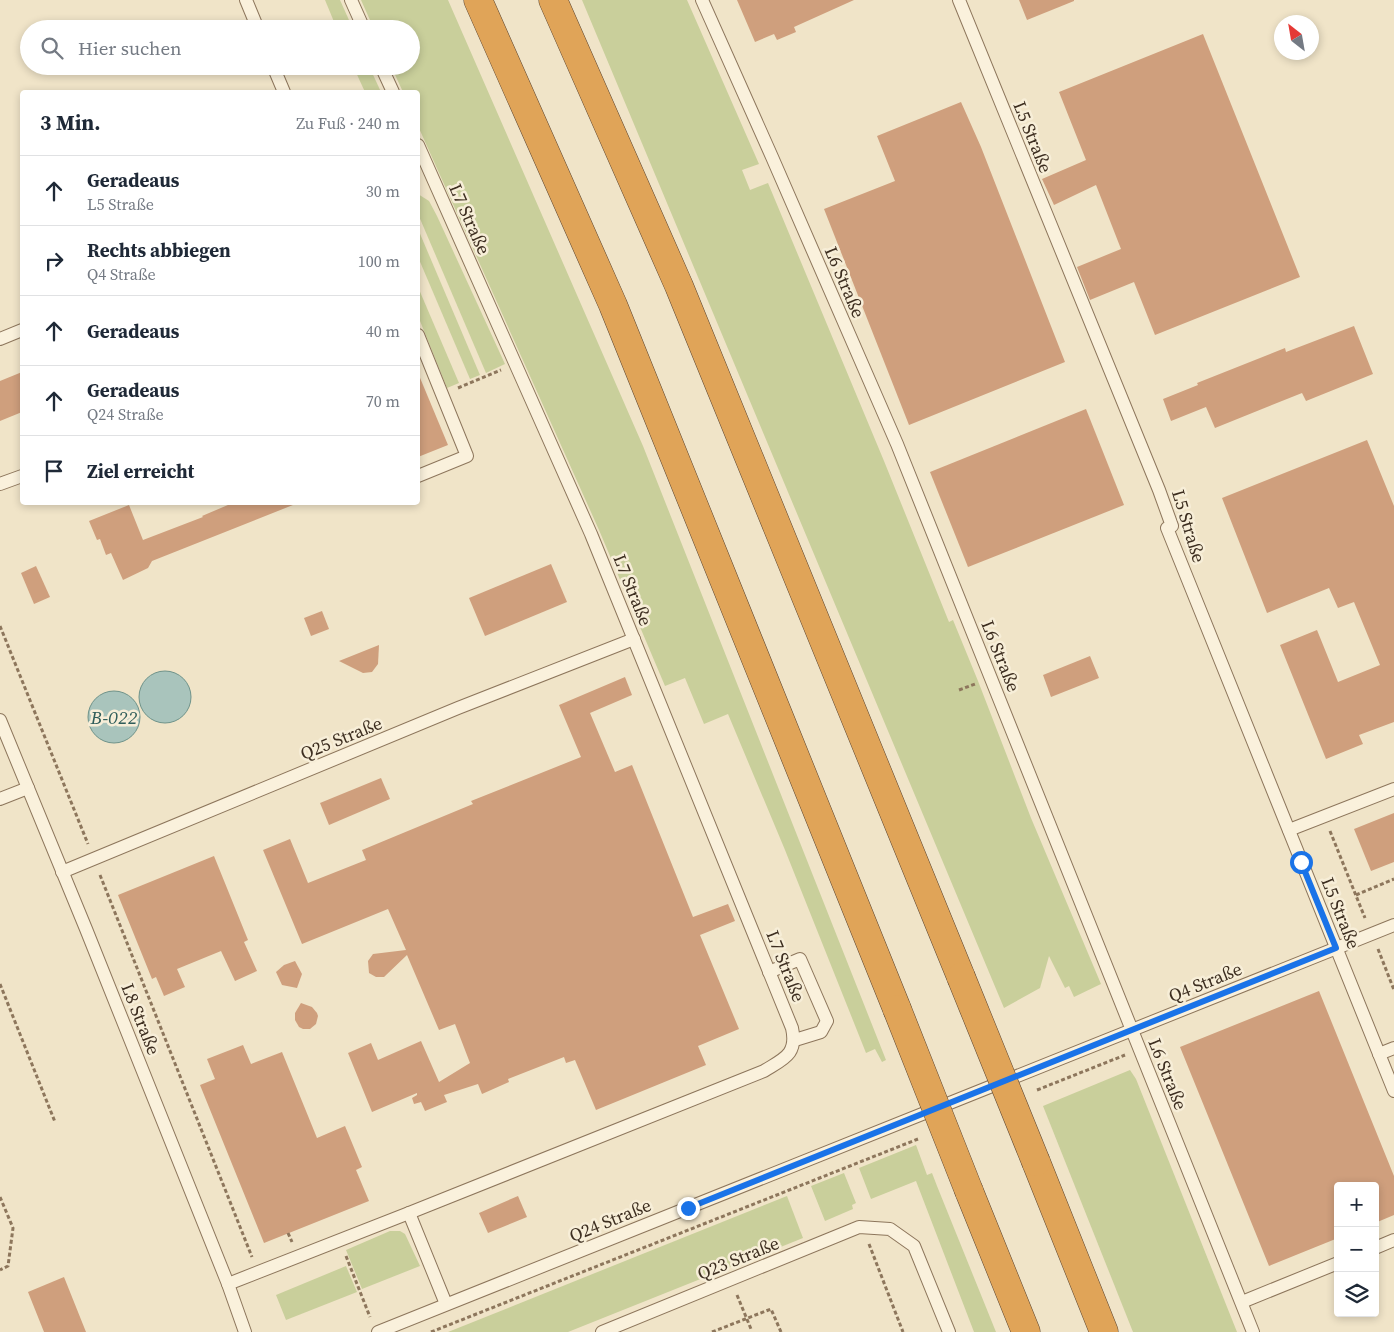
<!DOCTYPE html>
<html lang="de">
<meta charset="utf-8">
<style>
body{margin:0;font-family:"Source Serif 4",serif;background:#f6f6f7;color:#1f2937}
.controls{position:absolute;right:15px;bottom:15px;display:grid;overflow:hidden;border-radius:5px;box-shadow:0 2px 8px #0003}
.controls button{width:45px;height:45px;display:grid;place-items:center;padding:0;border:0;border-bottom:1px solid #e0e1e3;background:#fff;color:#1f2937;font:25px sans-serif}
.compass{position:absolute;left:1274px;top:15px;width:45px;height:45px;border-radius:50%;background:#fff;box-shadow:0 2px 8px #0003;rotate:329deg}
.stop{position:absolute;width:15px;height:15px;margin:-11px;border:4px solid #1a73e8;border-radius:50%;background:#fff}
.stop.end{background:#1a73e8;border-color:#fff;box-shadow:0 1px 5px #0008}
.list{margin:0;padding:0;list-style:none}
h2{display:flex;justify-content:space-between;align-items:center;height:65px;margin:0;padding:0 20px;font-size:21px}
h2 small{font-size:16px;font-weight:400;color:#747a83}
.list li{display:grid;grid-template-columns:32px 1fr auto;gap:15px;align-items:center;box-sizing:border-box;height:70px;padding:0 20px;border-top:1px solid #e0e1e3}
.list b{display:block;font-size:19px;white-space:nowrap}
.list p{margin:0;font-size:16px;white-space:nowrap;color:#747a83}
.list em{font-size:16px;font-style:normal;color:#747a83}
.icon{flex:none;width:28px;height:28px;fill:none;stroke:currentColor;stroke-width:2;stroke-linecap:round;stroke-linejoin:round}
.map{position:relative;flex:none;width:1394px;height:1332px;overflow:hidden}
.search{position:absolute;background:#fff;box-shadow:0 2px 8px #0003;left:20px;top:20px;width:400px;height:55px;display:flex;align-items:center;gap:12px;box-sizing:border-box;padding:0 18px;border-radius:28px;color:#747a83;font-size:19px}
.panel{position:absolute;background:#fff;box-shadow:0 2px 8px #0003;left:20px;top:90px;width:400px;height:415px;border-radius:5px}
.map>svg:first-child{display:block}
.green{fill:#c9cf9b}
.water{fill:#a9c4bc;stroke:#6f938a}
.building{fill:#cf9f7d}
.lines{fill:none;stroke-linecap:round;stroke-linejoin:round}
.lane-casing{stroke:#8d765c;stroke-width:14}
.highway-casing{stroke:#5b4430;stroke-width:29}
.path{stroke:#8d765c;stroke-width:3;stroke-dasharray:4 2.5;stroke-linecap:butt}
.lane{stroke:#faf1dc;stroke-width:12}
.highway{stroke:#e0a458;stroke-width:28}
.highway-bridge-casing{stroke:#5b4430;stroke-width:29;stroke-linecap:butt}
.highway-bridge{stroke:#e0a458;stroke-width:28}
.route{stroke:#1a73e8;stroke-width:6}
.labels{text-anchor:middle;dominant-baseline:central;stroke-width:5;stroke-linejoin:round;paint-order:stroke}
.street-label{font-size:18px;fill:#3d2e20;stroke:#f7eed8}
.water-label{font-size:19px;font-style:italic;fill:#2f5d5a;stroke:#f7eed8}
</style>
<div class="map">
<svg width="1394" height="1332" viewBox="0 0 1394 1332">
<rect width="100%" height="100%" fill="#f0e4c8"/>
<g class="green">
<path d="M 325,0 L 340,0 L 353,29 L 337,29 Z"/>
<path d="M 361,0 L 448,0 L 643,446 L 886,1060 L 882,1062 L 875,1049 L 866,1053 L 785,850 L 728,714 L 704,724 L 685,678 L 665,686 L 599,530 L 418,126 L 418,92 L 403,92 L 391,66 L 411,66 L 411,29 L 374,29 Z"/>
<path d="M 582,0 L 687,0 L 759,164 L 742,170 L 750,190 L 768,183 L 884,461 L 949,622 L 953,620 L 978,681 L 1031,818 L 1101,984 L 1074,997 L 1069,986 L 1065,988 L 1049,956 L 1040,988 L 1004,1008 Z"/>
<path d="M 353,66 L 369,66 L 381,92 L 365,92 Z"/>
<path d="M 418,194 L 429,201 L 437,216 L 505,364 L 486,373 L 418,214 Z"/>
<path d="M 418,229 L 480,375 L 470,379 L 418,257 Z"/>
<path d="M 418,287 L 459,383 L 447,388 L 418,316 Z"/>
<path d="M 1130,1070 L 1136,1079 L 1237,1332 L 1133,1332 L 1043,1106 Z"/>
<path d="M 916,1145 L 927,1175 L 932,1173 L 937,1186 L 996,1332 L 974,1332 L 916,1181 L 871,1199 L 859,1168 Z"/>
<path d="M 844,1173 L 856,1203 L 852,1205 L 853,1209 L 825,1221 L 811,1186 Z"/>
<path d="M 787,1196 L 803,1238 L 568,1332 L 448,1332 Z"/>
<path d="M 390,1231 L 400,1231 L 405,1234 L 420,1266 L 362,1289 L 346,1250 Z"/>
<path d="M 346,1266 L 357,1292 L 286,1320 L 276,1295 Z"/>
</g>
<g class="water">
<circle cx="165" cy="697" r="26"/>
<circle cx="114" cy="717" r="26"/>
</g>
<g class="building">
<path d="M 737,0 L 854,0 L 794,27 L 796,32 L 777,40 L 774,34 L 755,42 Z"/>
<path d="M 1019,0 L 1074,0 L 1074,1 L 1027,20 Z"/>
<path d="M 1203,34 L 1300,277 L 1155,335 L 1134,282 L 1090,300 L 1077,267 L 1121,249 L 1096,185 L 1054,205 L 1042,179 L 1086,160 L 1059,92 Z"/>
<path d="M 961,102 L 981,147 L 1065,362 L 909,425 L 824,209 L 895,181 L 877,136 Z"/>
<path d="M 1354,326 L 1373,374 L 1306,401 L 1302,393 L 1215,428 L 1206,407 L 1171,421 L 1163,399 L 1198,385 L 1197,383 L 1285,348 L 1286,352 Z"/>
<path d="M 22,372 L 22,412 L 0,421 L 0,381 Z"/>
<path d="M 418,373 L 448,445 L 418,457 Z"/>
<path d="M 1086,409 L 1124,505 L 968,567 L 930,472 Z"/>
<path d="M 1367,440 L 1394,506 L 1394,722 L 1359,735 L 1363,744 L 1326,759 L 1280,645 L 1317,630 L 1338,682 L 1380,665 L 1354,602 L 1338,608 L 1329,588 L 1267,613 L 1222,498 Z"/>
<path d="M 235,502 L 298,503 L 152,561 L 148,568 L 123,580 L 111,553 L 106,555 L 100,539 L 97,540 L 89,521 L 129,505 L 143,540 L 203,517 L 202,516 Z"/>
<path d="M 551,564 L 567,602 L 485,636 L 469,598 Z"/>
<path d="M 36,566 L 50,597 L 34,604 L 21,573 Z"/>
<path d="M 322,611 L 329,629 L 311,636 L 304,618 Z"/>
<path d="M 379,645 L 378,664 L 372,672 L 363,673 L 339,661 Z"/>
<path d="M 1090,656 L 1099,678 L 1051,697 L 1043,675 Z"/>
<path d="M 625,677 L 632,695 L 590,713 L 615,772 L 632,765 L 693,917 L 728,904 L 735,921 L 700,935 L 739,1029 L 698,1046 L 706,1065 L 596,1110 L 575,1060 L 566,1063 L 564,1057 L 508,1079 L 509,1082 L 482,1094 L 478,1084 L 444,1095 L 447,1102 L 425,1111 L 421,1102 L 414,1104 L 412,1098 L 417,1095 L 417,1093 L 372,1112 L 348,1053 L 371,1043 L 378,1060 L 421,1041 L 439,1082 L 470,1063 L 455,1024 L 439,1030 L 407,955 L 384,977 L 376,977 L 369,973 L 368,961 L 373,954 L 406,950 L 388,909 L 302,944 L 263,850 L 290,839 L 308,883 L 366,860 L 362,850 L 473,804 L 471,801 L 581,757 L 559,705 Z"/>
<path d="M 381,778 L 390,799 L 329,825 L 320,803 Z"/>
<path d="M 1394,813 L 1394,862 L 1371,871 L 1354,829 Z"/>
<path d="M 214,856 L 248,940 L 244,942 L 257,971 L 235,981 L 221,951 L 177,969 L 185,987 L 164,996 L 156,977 L 152,979 L 118,895 Z"/>
<path d="M 295,961 L 302,974 L 297,988 L 282,985 L 276,972 L 284,965 Z"/>
<path d="M 1319,991 L 1394,1176 L 1394,1215 L 1375,1223 L 1375,1186 L 1338,1186 L 1338,1238 L 1269,1266 L 1180,1047 Z"/>
<path d="M 301,1003 L 312,1007 L 317,1013 L 318,1016 L 316,1024 L 310,1029 L 303,1029 L 299,1027 L 295,1020 L 295,1013 Z"/>
<path d="M 243,1045 L 251,1064 L 282,1052 L 317,1138 L 345,1126 L 362,1167 L 356,1170 L 369,1201 L 264,1243 L 200,1085 L 215,1079 L 207,1059 Z"/>
<path d="M 518,1196 L 527,1217 L 488,1233 L 479,1213 Z"/>
<path d="M 64,1277 L 86,1332 L 44,1332 L 28,1292 Z"/>
</g>
<g class="lines">
<defs>
<g id="lane">
<path d="M 246,0 L 258,29"/>
<path d="M 351,0 L 364,29"/>
<path d="M 702,0 L 772,157 L 897,444 L 1253,1332"/>
<path d="M 959,0 L 1159,490 L 1172,526 L 1167,528 L 1394,1091"/>
<path d="M 273,66 L 284,92"/>
<path d="M 381,66 L 393,92"/>
<path d="M 418,335 L 467,456 L 418,476"/>
<path d="M 0,339 L 22,330"/>
<path d="M 0,484 L 22,476"/>
<path d="M 0,720 L 86,929 L 228,1284 L 245,1332"/>
<path d="M 0,799 L 28,788"/>
<path d="M 1289,830 L 1394,789"/>
<path d="M 62,872 L 458,708 L 634,639"/>
<path d="M 769,972 L 800,959 L 827,1021 L 821,1032 L 795,1040"/>
<path d="M 1379,1054 L 1394,1048"/>
<path d="M 409,1213 L 446,1304"/>
<path d="M 1375,1248 L 1394,1240"/>
<path d="M 228,1284 L 409,1213 L 764,1071 C 783,1059 798,1055 792,1028 L 591,534 L 418,145"/>
<path d="M 1242,1302 L 1338,1263"/>
<path d="M 378,1332 L 1394,925"/>
<path d="M 602,1332 L 859,1227 L 890,1229 L 914,1246 L 949,1332"/>
</g>
<g id="highway">
<path d="M 478,0 L 613,305 L 897,1009"/>
<path d="M 553,0 L 679,286 L 961,977"/>
<path d="M 1036,1162 L 1104,1332"/>
<path d="M 969,1191 L 1026,1332"/>
</g>
</defs>
<use href="#lane" class="lane-casing"/>
<use href="#highway" class="highway-casing"/>
<g class="path">
<path d="M 458,388 L 501,370"/>
<path d="M 0,626 L 88,844"/>
<path d="M 959,690 L 975,684"/>
<path d="M 1330,831 L 1365,918"/>
<path d="M 100,875 L 252,1257"/>
<path d="M 1356,895 L 1394,879"/>
<path d="M 1378,949 L 1394,990"/>
<path d="M 0,984 L 55,1122"/>
<path d="M 1037,1090 L 1125,1055"/>
<path d="M 0,1197 L 13,1228 L 8,1266 L 0,1270"/>
<path d="M 288,1233 L 292,1242"/>
<path d="M 869,1244 L 903,1332"/>
<path d="M 346,1256 L 370,1317"/>
<path d="M 737,1295 L 751,1329"/>
<path d="M 431,1332 L 918,1139"/>
<path d="M 712,1332 L 771,1309 L 781,1332"/>
</g>
<use href="#lane" class="lane"/>
<use href="#highway" class="highway"/>
<defs>
<g id="highway-bridge">
<path d="M 961,977 L 1036,1162"/>
<path d="M 897,1009 L 969,1191"/>
</g>
</defs>
<use href="#highway-bridge" class="highway-bridge-casing"/>
<use href="#highway-bridge" class="highway-bridge"/>
</g>
<g class="lines">
<path class="route" d="M 688,1208 L 1336,948 L 1301,862"/>
</g>
<g class="labels">
<g class="street-label">
<text transform="translate(1033 137) rotate(68)">L5 Straße</text>
<text transform="translate(470 219) rotate(66)">L7 Straße</text>
<text transform="translate(845 282) rotate(67)">L6 Straße</text>
<text transform="translate(1189 526) rotate(73)">L5 Straße</text>
<text transform="translate(633 590) rotate(68)">L7 Straße</text>
<text transform="translate(1001 656) rotate(68)">L6 Straße</text>
<text transform="translate(341 738) rotate(-22)">Q25 Straße</text>
<text transform="translate(1341 913) rotate(68)">L5 Straße</text>
<text transform="translate(786 966) rotate(68)">L7 Straße</text>
<text transform="translate(1205 982) rotate(-22)">Q4 Straße</text>
<text transform="translate(141 1019) rotate(68)">L8 Straße</text>
<text transform="translate(1168 1074) rotate(68)">L6 Straße</text>
<text transform="translate(610 1220) rotate(-22)">Q24 Straße</text>
<text transform="translate(738 1258) rotate(-22)">Q23 Straße</text>
</g>
<g class="water-label">
<text x="114" y="717">B-022</text>
</g>
</g>
</svg>
<div class="controls">
<button>+</button>
<button>−</button>
<button><svg class="icon" aria-label="layers" viewBox="0 0 24 24"><path d="M12 4l9 5-9 5-9-5zM3 14l9 5 9-5"/></svg></button>
</div>
<svg class="compass" viewBox="-18 -18 36 36"><path d="M0-13l5 13h-10z" fill="#e53935"/><path d="M0 13l5-13h-10z" fill="#747a83"/></svg>
<div class="stop" style="left:1301px;top:862px"></div>
<div class="stop end" style="left:688px;top:1208px"></div>
<div class="search"><svg class="icon" aria-label="search" viewBox="0 0 24 24"><circle cx="10" cy="10" r="6"/><path d="M15 15l6 6"/></svg>Hier suchen</div>
<section class="panel">
<h2>3 Min.<small>Zu Fuß · 240 m</small></h2>
<ul class="list">
<li><svg class="icon" aria-label="ahead" viewBox="0 0 24 24"><path d="M12 20V5M6 11l6-6 6 6"/></svg><div><b>Geradeaus</b><p>L5 Straße</p></div><em>30 m</em></li>
<li><svg class="icon" aria-label="right" viewBox="0 0 24 24"><path d="M7 20v-9h11M14 6l5 5-5 5"/></svg><div><b>Rechts abbiegen</b><p>Q4 Straße</p></div><em>100 m</em></li>
<li><svg class="icon" aria-label="ahead" viewBox="0 0 24 24"><path d="M12 20V5M6 11l6-6 6 6"/></svg><div><b>Geradeaus</b></div><em>40 m</em></li>
<li><svg class="icon" aria-label="ahead" viewBox="0 0 24 24"><path d="M12 20V5M6 11l6-6 6 6"/></svg><div><b>Geradeaus</b><p>Q24 Straße</p></div><em>70 m</em></li>
<li><svg class="icon" aria-label="arrive" viewBox="0 0 24 24"><path d="M6 21V4h12l-3 4 3 4H6"/></svg><div><b>Ziel erreicht</b></div></li>
</ul>
</section>
</div>
